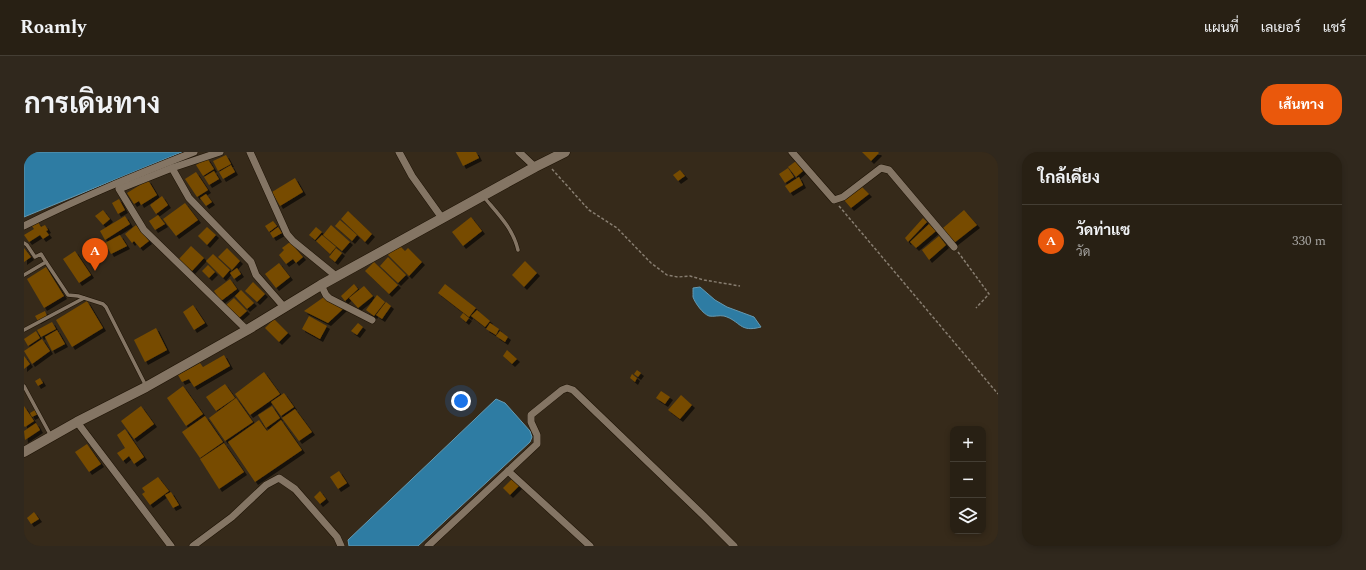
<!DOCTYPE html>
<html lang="th">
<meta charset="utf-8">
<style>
body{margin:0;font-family:Spectral,Sarabun,serif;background:#30281d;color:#f1f3f6}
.controls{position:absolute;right:12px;bottom:12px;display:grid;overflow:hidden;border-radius:8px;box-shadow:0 2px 6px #0003}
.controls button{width:36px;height:36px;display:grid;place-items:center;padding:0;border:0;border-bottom:1px solid #443e34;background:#282014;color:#f1f3f6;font:20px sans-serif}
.you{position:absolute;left:437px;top:249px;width:14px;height:14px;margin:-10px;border:3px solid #fff;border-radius:50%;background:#1a73e8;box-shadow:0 0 0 6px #1a73e833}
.badge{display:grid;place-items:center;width:26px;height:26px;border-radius:50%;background:#ea580c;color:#fff;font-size:13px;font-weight:700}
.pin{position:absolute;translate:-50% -33px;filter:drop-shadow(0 1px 2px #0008)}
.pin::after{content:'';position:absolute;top:21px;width:14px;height:12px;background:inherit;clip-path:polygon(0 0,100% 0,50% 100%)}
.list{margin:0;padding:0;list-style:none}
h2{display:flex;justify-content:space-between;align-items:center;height:52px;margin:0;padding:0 16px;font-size:17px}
h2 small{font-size:13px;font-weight:400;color:#a5a3a0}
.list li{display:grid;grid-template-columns:26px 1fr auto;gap:12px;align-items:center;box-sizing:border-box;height:72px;padding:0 16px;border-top:1px solid #443e34}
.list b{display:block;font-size:15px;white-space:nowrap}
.list p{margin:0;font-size:13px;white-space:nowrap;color:#a5a3a0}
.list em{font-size:13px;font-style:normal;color:#a5a3a0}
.icon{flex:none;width:22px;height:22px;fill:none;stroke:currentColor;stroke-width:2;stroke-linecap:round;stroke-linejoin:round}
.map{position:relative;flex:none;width:974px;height:394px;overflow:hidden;border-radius:16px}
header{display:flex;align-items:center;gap:24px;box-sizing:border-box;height:56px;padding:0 20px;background:#282014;border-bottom:1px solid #443e34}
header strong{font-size:19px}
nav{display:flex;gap:22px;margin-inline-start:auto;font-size:14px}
.intro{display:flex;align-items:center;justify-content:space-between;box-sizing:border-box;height:96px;padding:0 24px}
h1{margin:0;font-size:28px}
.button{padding:10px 18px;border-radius:16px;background:#ea580c;color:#fff;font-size:14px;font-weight:700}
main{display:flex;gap:24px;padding:0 24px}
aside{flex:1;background:#282014;border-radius:16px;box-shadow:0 2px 6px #0003}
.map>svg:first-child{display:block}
.water{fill:#2e7ca3;stroke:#6599b1}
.building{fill:#774c04;filter:url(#shadow)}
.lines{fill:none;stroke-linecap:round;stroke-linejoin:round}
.lane-casing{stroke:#1d1204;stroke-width:4.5}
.street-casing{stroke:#1d1204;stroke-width:8}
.secondary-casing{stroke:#1d1204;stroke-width:11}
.path{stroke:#887e71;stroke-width:1.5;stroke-dasharray:3 2;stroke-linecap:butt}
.lane{stroke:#847564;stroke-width:3.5}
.street{stroke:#847564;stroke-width:7}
.secondary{stroke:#847564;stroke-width:10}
</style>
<header>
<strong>Roamly</strong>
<nav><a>แผนที่</a><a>เลเยอร์</a><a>แชร์</a></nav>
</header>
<div class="intro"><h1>การเดินทาง</h1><a class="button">เส้นทาง</a></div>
<main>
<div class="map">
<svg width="974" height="394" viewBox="0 0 974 394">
<defs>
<filter id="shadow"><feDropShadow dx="3" dy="3" stdDeviation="0" flood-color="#0009"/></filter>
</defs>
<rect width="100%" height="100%" fill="#362a1a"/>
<g class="water">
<path d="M 10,0 L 158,0 L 0,65 L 0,5 Z"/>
<path d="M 676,135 L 691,148 L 703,155 L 730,165 L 737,175 C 715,181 717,169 700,164 C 695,163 690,165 685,164 C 679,162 671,151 669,145 C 669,142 669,138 669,136 Z"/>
<path d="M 472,247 L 481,251 L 506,279 L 508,285 L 506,290 L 394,394 L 325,394 L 324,388 Z"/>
</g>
<g class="building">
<path d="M 432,0 L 452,0 L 455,6 L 439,14 Z"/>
<path d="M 838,0 L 854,0 L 855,1 L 847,9 Z"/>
<path d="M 202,3 L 207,12 L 194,19 L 189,9 Z"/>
<path d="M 183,6 L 190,17 L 179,24 L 172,13 Z"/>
<path d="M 772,9 L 779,19 L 772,25 L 764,15 Z"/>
<path d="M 207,13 L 211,20 L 199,27 L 195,20 Z"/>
<path d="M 764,16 L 770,25 L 761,31 L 755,22 Z"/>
<path d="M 656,18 L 661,24 L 654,29 L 649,23 Z"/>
<path d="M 190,19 L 195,27 L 185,33 L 180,25 Z"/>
<path d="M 172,20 L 184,38 L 173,45 L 161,27 Z"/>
<path d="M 775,25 L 779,33 L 766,41 L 761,34 Z"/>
<path d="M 271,26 L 279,40 L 256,54 L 248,40 Z"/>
<path d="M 124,28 L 133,43 L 117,53 L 115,49 L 110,52 L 103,41 Z"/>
<path d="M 837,34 L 845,42 L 827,56 L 820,48 Z"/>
<path d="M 182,42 L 188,50 L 182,54 L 176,46 Z"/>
<path d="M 138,44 L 144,53 L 132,62 L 126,53 Z"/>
<path d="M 95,47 L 101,58 L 94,62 L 88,51 Z"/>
<path d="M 161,51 L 174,68 L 152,84 L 139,67 Z"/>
<path d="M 79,58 L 86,67 L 79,73 L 71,64 Z"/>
<path d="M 940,58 L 953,73 L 930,91 L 919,76 Z"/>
<path d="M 324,59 L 348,82 L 341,90 L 317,67 Z"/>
<path d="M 134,63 L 141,72 L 131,78 L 125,69 Z"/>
<path d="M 101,64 L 106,72 L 81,88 L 76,79 Z"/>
<path d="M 447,65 L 458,79 L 439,94 L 428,80 Z"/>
<path d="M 899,66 L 903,70 L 884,90 L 881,86 Z"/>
<path d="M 316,68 L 333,83 L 328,89 L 311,74 Z"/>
<path d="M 249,69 L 253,74 L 245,80 L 241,74 Z"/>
<path d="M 14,70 L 17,75 L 21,73 L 24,78 L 22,79 L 25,83 L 19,87 L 16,83 L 5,90 L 0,83 L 10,77 L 8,74 Z"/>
<path d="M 905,72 L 912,79 L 892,96 L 886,90 Z"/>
<path d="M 112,73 L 125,89 L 116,96 L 110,89 L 108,91 L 101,82 Z"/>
<path d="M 307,73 L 326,90 L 318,99 L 299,83 Z"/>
<path d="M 183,75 L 192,83 L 183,93 L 174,84 Z"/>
<path d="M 254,75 L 258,81 L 249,86 L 246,81 Z"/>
<path d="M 292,75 L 298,80 L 291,88 L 285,83 Z"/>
<path d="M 96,83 L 103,94 L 87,102 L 81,91 Z"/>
<path d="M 298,83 L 312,95 L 306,102 L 292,89 Z"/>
<path d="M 915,84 L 922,93 L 905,108 L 898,98 Z"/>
<path d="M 266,90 L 279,105 L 272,111 L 269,107 L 262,112 L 255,103 L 260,98 L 258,96 Z"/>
<path d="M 374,92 L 381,99 L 384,96 L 398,110 L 385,124 L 364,103 Z"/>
<path d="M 167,94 L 180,106 L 168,119 L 155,107 Z"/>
<path d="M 0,96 L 7,105 L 0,110 Z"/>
<path d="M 203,96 L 216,109 L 208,118 L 194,105 Z"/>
<path d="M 312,96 L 318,101 L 311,110 L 305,105 Z"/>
<path d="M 51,99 L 67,123 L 55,131 L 39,107 Z"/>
<path d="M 189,102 L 206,118 L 199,126 L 182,109 Z"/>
<path d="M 364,105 L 382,123 L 374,131 L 356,114 Z"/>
<path d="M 501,109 L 513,121 L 500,135 L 488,123 Z"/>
<path d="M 350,110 L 374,133 L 365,142 L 341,119 Z"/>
<path d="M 255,111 L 266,125 L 252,136 L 241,122 Z"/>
<path d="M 184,113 L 191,120 L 185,126 L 178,119 Z"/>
<path d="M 22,115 L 40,144 L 20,156 L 3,127 Z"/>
<path d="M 213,116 L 217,122 L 210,127 L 206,121 Z"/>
<path d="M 206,127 L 213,137 L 197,149 L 190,139 Z"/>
<path d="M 229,130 L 241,142 L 233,150 L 221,139 Z"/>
<path d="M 330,132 L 334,137 L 321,149 L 317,144 Z"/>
<path d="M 421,132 L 452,156 L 445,165 L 414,141 Z"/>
<path d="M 340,134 L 349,144 L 334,156 L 325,146 Z"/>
<path d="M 217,138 L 230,151 L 223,157 L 211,144 Z"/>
<path d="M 353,143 L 361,150 L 350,164 L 342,158 Z"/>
<path d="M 300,145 L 320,156 L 304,171 L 280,159 Z"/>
<path d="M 210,146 L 223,159 L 214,167 L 201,154 Z"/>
<path d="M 63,149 L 79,176 L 48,195 L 32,168 Z"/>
<path d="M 362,150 L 367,154 L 358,167 L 352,163 Z"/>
<path d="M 169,153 L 181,171 L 170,178 L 159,160 Z"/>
<path d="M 453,158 L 466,169 L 461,175 L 447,164 Z"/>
<path d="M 21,159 L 23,164 L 14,169 L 11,164 Z"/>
<path d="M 439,161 L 445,166 L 442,170 L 436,165 Z"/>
<path d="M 285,164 L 303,174 L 296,187 L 278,177 Z"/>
<path d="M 250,167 L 264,181 L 255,190 L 241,176 Z"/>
<path d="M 28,170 L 32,177 L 17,185 L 13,178 Z"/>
<path d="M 334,171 L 339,175 L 333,183 L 327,179 Z"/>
<path d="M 466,171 L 475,177 L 472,183 L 462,177 Z"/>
<path d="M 132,176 L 143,198 L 121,210 L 110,188 Z"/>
<path d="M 33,178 L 41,192 L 28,199 L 21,185 Z"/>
<path d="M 12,179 L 16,186 L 4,194 L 0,187 Z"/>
<path d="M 476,179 L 484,185 L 481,190 L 472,184 Z"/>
<path d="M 18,187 L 26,199 L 8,212 L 0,199 Z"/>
<path d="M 483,198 L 493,207 L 488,212 L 479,204 Z"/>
<path d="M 200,203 L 206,214 L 170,235 L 165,227 L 158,230 L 154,223 L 176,211 L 179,215 Z"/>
<path d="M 0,204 L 6,212 L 0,217 Z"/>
<path d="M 613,218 L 617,221 L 614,225 L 610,222 Z"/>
<path d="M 240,220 L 256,242 L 226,263 L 211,242 Z"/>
<path d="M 608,222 L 613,226 L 611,230 L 606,226 Z"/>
<path d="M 16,226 L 19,231 L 14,234 L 11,229 Z"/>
<path d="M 201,232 L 211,246 L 192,259 L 182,245 Z"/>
<path d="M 159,234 L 179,262 L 162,274 L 143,246 Z"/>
<path d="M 637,239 L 646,245 L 641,252 L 632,246 Z"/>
<path d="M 260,241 L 270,255 L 257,264 L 247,250 Z"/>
<path d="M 657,243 L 668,253 L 656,267 L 644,258 Z"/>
<path d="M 212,246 L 229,270 L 201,289 L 185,266 Z"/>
<path d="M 0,254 L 10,269 L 1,275 L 0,274 Z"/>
<path d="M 117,254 L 130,272 L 110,287 L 97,269 Z"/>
<path d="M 248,254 L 256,266 L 242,276 L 234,263 Z"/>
<path d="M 271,257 L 288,280 L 275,289 L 258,266 Z"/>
<path d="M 11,258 L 14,262 L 8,265 L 6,261 Z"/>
<path d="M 181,264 L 199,290 L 176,306 L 158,280 Z"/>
<path d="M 235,268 L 243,279 L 257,268 L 278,298 L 231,330 L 204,290 Z"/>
<path d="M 12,271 L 16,278 L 1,288 L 0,279 Z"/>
<path d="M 101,277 L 120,305 L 110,312 L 105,304 L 99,309 L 93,301 L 101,296 L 93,283 Z"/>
<path d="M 200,291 L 220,320 L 195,337 L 176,307 Z"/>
<path d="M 63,292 L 77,312 L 65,320 L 51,300 Z"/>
<path d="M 315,319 L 323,331 L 314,337 L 306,325 Z"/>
<path d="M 134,325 L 145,339 L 126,353 L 118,342 L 121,340 L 118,336 Z"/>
<path d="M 490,325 L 497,332 L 486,343 L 479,336 Z"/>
<path d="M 296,339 L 302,347 L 296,352 L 290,345 Z"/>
<path d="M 147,340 L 155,353 L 149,356 L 141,343 Z"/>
<path d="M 10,360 L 15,367 L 7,372 L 3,366 Z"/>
</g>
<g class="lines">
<defs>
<g id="lane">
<path d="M 459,44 C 473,61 489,76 494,98"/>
<path d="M 0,91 L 3,93 L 11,105 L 17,102 L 22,110"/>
<path d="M 0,123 L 22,110 L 44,143 L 54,144 L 79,152 L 82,155 L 122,234"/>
<path d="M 0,178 L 60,146"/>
<path d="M 0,234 L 27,284"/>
</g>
<g id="street">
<path d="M 196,0 L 148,16 L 95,37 L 120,78 L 223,178"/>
<path d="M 226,0 L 263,82 L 269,89 L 312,124"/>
<path d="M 375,0 L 388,24 L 418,66"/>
<path d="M 495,0 L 511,15"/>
<path d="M 768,0 L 810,48 L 819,45 L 857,16 L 865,18 L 930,95"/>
<path d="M 148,16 L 165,46 L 227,110 L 232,123 L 260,155"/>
<path d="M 0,74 C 55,46 112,23 170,0"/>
<path d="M 297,133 L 302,143 L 305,146 L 348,168"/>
<path d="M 53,270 L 147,394"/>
<path d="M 484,319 L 566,394"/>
<path d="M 169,394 L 208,365 L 242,333 L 255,326 L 271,337 L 313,385 L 317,394"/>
<path d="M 404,394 L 513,292 L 513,283 L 507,270 L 507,263 L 538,238 L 543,236 L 549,238 L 680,364 L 710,394"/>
</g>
<path id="secondary" d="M 0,300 L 53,270 L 122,235 L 223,178 L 297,133 L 511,15 L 541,0"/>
</defs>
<use href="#lane" class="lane-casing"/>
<use href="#street" class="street-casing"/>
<use href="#secondary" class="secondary-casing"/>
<g class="path">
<path d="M 528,17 L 565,58 L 593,76 L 627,111 L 643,123 L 654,125 L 666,124 L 680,128 L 716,134"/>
<path d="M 815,54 L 974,242"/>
<path d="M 934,100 L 965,142 L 952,156"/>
</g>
<use href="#lane" class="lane"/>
<use href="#street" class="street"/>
<use href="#secondary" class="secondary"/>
</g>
</svg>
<div class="controls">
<button>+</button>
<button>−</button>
<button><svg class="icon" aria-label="layers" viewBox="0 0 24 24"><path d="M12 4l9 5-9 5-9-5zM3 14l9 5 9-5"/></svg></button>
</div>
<div class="you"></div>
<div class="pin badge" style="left:71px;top:119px">A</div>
</div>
<aside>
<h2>ใกล้เคียง<small></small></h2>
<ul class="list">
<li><span class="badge">A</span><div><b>วัดท่าแซ</b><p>วัด</p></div><em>330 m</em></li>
</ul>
</aside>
</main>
